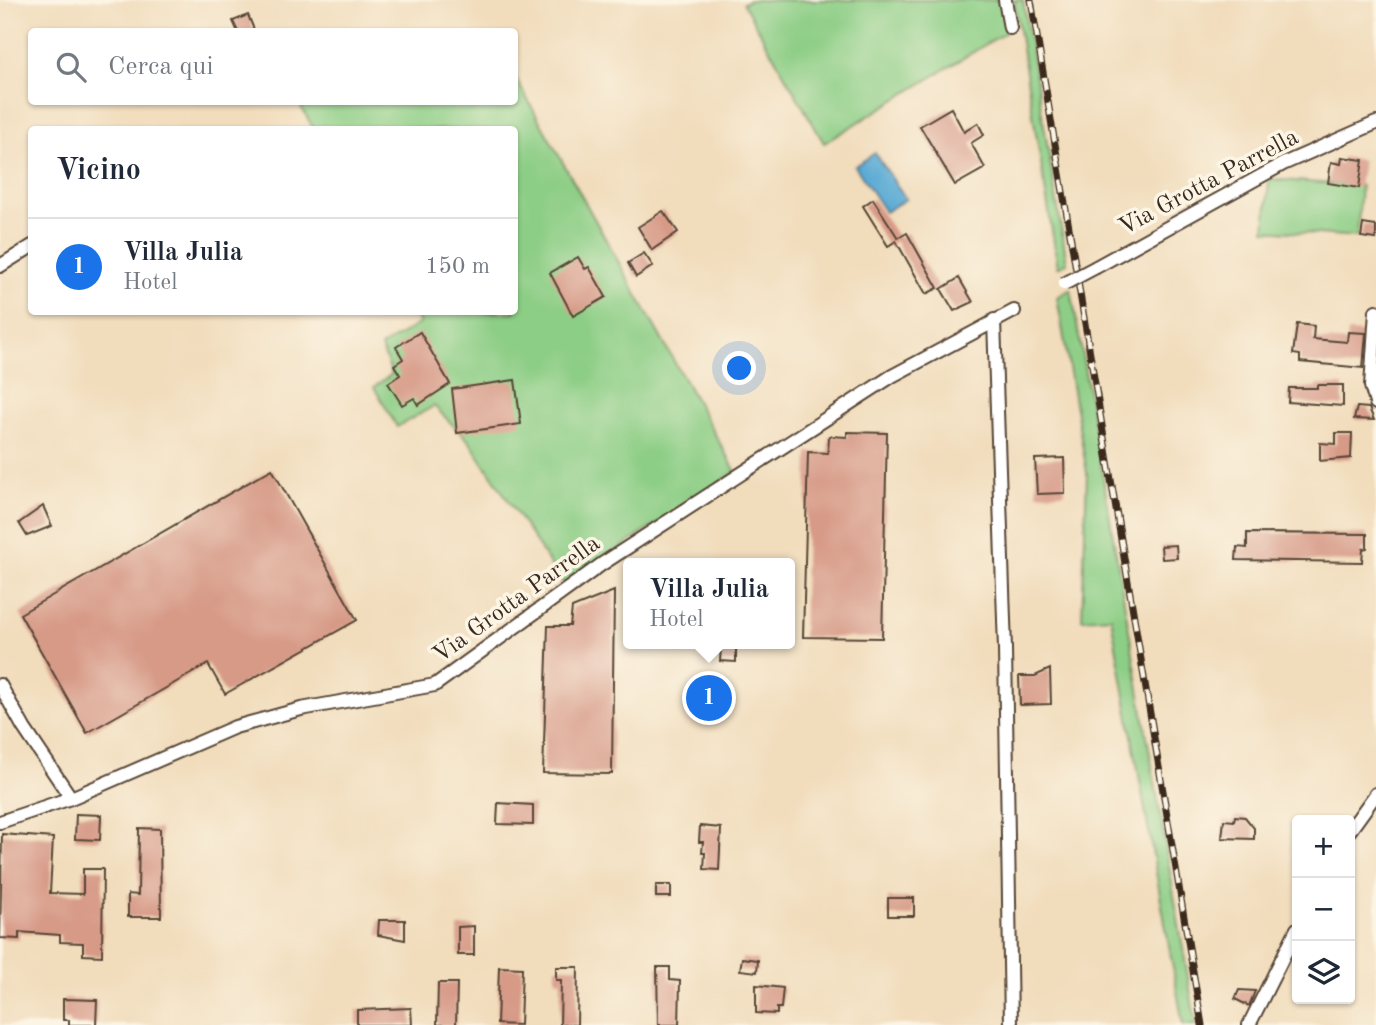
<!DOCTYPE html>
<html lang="it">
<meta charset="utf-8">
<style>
body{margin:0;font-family:"Old Standard TT",serif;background:#f2f2f3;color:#1f2937}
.controls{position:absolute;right:21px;bottom:21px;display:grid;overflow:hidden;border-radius:7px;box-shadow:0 2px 5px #0004}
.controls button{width:63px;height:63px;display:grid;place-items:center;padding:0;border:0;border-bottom:2px solid #e0e1e3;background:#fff;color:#1f2937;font:35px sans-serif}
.you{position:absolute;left:740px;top:369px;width:24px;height:24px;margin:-18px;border:5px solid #fff;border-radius:50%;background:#1a73e8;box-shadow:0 0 0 10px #1a73e833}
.badge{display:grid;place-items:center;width:46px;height:46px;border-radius:50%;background:#1a73e8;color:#fff;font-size:23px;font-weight:700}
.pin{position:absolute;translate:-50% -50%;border:4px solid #fff;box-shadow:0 2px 7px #0006}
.popup{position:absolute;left:623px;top:558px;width:172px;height:91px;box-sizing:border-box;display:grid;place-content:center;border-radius:7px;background:#fff;filter:drop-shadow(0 2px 5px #0005);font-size:23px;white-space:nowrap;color:#747a83}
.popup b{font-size:26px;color:#1f2937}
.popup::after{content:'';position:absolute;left:50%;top:100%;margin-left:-14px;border:14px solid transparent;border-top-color:#fff}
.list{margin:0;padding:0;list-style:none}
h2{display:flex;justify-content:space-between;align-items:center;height:91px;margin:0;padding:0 28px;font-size:30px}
h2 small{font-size:23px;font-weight:400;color:#747a83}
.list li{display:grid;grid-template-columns:46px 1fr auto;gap:21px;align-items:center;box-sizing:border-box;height:98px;padding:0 28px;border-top:2px solid #e0e1e3}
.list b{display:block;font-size:26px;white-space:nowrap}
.list p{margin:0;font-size:23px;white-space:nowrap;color:#747a83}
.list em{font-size:23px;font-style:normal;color:#747a83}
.icon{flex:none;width:38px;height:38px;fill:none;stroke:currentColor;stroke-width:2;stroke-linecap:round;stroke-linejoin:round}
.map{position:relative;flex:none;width:1376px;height:1025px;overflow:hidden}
.search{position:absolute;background:#fff;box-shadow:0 2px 5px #0004;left:28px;top:28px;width:490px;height:77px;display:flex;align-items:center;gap:18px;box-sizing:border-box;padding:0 24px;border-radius:7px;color:#747a83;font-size:26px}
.panel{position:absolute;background:#fff;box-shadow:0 2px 5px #0004;left:28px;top:126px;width:490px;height:189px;border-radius:7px}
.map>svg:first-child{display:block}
.green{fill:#8dce86;stroke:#647c52;stroke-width:2}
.water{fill:#5aaad4;stroke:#4a6a79;stroke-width:2}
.building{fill:#d79a87}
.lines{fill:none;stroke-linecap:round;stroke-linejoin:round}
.minor-casing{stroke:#564536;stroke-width:16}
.minor{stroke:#fff;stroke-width:12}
.rail-casing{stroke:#3b2a1e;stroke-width:7}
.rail{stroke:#fcf5e5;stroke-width:4.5;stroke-dasharray:13;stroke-linecap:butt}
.minor-bridge-casing{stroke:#564536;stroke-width:16;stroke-linecap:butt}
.minor-bridge{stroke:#fff;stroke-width:12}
.labels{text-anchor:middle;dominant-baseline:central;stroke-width:7;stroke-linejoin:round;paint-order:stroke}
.street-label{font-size:24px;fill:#3b2a1e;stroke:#fcf5e5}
</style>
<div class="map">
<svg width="1376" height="1025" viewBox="0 0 1376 1025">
<rect width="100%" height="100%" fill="#fcf5e5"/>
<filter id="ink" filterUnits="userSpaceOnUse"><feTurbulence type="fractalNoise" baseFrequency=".0143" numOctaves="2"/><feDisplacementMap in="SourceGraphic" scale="14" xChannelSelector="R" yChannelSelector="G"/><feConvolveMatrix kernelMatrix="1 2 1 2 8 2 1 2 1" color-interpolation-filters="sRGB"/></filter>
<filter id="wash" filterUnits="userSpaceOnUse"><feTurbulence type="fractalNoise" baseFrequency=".00686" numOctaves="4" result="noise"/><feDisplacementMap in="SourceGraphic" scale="28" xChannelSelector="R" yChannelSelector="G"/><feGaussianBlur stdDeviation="1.57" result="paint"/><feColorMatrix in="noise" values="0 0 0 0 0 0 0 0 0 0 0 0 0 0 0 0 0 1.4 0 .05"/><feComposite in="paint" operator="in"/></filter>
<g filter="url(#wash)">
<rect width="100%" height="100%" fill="#f1dcbb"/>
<g class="green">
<path d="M 750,0 L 1002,0 L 1006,32 L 824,143 L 743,3 Z"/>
<path d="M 1014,0 L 1023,0 L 1067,263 L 1058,267 Z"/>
<path d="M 515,77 L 736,472 L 564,585 L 469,441 L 434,406 L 397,427 L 374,387 L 392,374 L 381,347 L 420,323 L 414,312 L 514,312 L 514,130 L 314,129 L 298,102 L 514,102 Z"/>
<path d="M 1269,179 L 1361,186 L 1357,237 L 1265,230 Z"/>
<path d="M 1071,289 L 1196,1025 L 1183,1025 L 1111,617 L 1082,619 L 1087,473 L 1057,297 Z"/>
</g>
<path class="water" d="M 875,153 L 906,199 L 885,212 L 855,166 Z"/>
<g id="blocks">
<g class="building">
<path d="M 248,15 L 255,32 L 238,32 L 233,21 Z"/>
<path d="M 951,108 L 964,132 L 978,123 L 984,135 L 971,143 L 985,168 L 955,185 L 920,126 Z"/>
<path d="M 1342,157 L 1363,160 L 1359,188 L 1328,183 L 1331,162 L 1341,164 Z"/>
<path d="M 873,199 L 898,238 L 907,233 L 938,288 L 926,294 L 896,241 L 888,246 L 863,206 Z"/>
<path d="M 663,211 L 678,232 L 652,250 L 638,227 Z"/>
<path d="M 1363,224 L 1376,226 L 1376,239 L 1361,237 Z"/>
<path d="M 644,253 L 653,266 L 636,277 L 628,263 Z"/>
<path d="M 578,257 L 585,269 L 589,267 L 606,297 L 573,316 L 550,273 Z"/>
<path d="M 959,278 L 973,302 L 954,311 L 941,289 Z"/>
<path d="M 1297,324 L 1314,326 L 1313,339 L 1347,342 L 1348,332 L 1366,333 L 1363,368 L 1300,362 L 1300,355 L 1293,354 Z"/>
<path d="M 420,332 L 450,384 L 418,405 L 414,398 L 402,405 L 388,383 L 400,375 L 394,365 L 403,359 L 396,347 Z"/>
<path d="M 515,380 L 521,424 L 457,433 L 452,389 Z"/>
<path d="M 1317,385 L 1343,385 L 1343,406 L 1288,402 L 1289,388 L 1317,388 Z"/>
<path d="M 1357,407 L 1369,408 L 1374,420 L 1354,419 Z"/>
<path d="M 847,432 L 887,433 L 882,638 L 803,637 L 808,452 L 828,453 L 829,436 L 847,437 Z"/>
<path d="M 1336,433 L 1352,433 L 1351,458 L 1320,461 L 1320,443 L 1336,444 Z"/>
<path d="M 1064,458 L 1065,493 L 1037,494 L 1035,459 Z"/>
<path d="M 272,469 L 357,620 L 225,694 L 208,664 L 87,733 L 20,614 Z"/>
<path d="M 43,506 L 52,526 L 27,536 L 19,523 Z"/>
<path d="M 1247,533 L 1367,534 L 1367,548 L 1363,549 L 1362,562 L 1236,560 L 1237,547 L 1247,548 Z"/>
<path d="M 1176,545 L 1177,558 L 1162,559 L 1161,546 Z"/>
<path d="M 614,591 L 612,774 L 543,773 L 548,626 L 570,626 L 572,608 Z"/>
<path d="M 721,647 L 736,647 L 736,662 L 720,661 Z"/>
<path d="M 1050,669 L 1051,704 L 1020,705 L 1019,676 L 1035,676 Z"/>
<path d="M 498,803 L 533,805 L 533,825 L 497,824 Z"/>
<path d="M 76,814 L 101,815 L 100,840 L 75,839 Z"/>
<path d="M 1235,816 L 1245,817 L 1254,828 L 1254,839 L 1222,838 L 1224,820 L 1234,821 Z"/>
<path d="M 700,826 L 721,828 L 719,870 L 704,869 L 705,853 L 702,853 L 703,842 L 699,842 Z"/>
<path d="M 139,828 L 160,829 L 161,917 L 128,917 L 128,894 L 138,895 Z"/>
<path d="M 2,834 L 53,838 L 50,893 L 83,894 L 83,869 L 103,869 L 102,956 L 83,955 L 83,943 L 60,942 L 60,935 L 19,932 L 19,939 L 0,938 Z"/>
<rect x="656" y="885" width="15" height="12"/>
<rect x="888" y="898" width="26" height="18"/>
<path d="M 379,920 L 405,920 L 405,940 L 378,935 Z"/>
<path d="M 474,926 L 474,955 L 458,955 L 458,927 Z"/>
<path d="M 742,958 L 758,960 L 757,972 L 740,970 Z"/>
<path d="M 499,967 L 522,968 L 520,1025 L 497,1024 Z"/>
<path d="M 556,967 L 578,967 L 577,1025 L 560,1025 L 561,980 L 556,980 Z"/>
<path d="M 657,967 L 670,967 L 670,980 L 680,981 L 679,1025 L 658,1025 Z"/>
<path d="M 438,983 L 457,983 L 456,1025 L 437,1025 Z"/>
<path d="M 756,985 L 783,988 L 781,1008 L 777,1008 L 777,1014 L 756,1013 Z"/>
<path d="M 1239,990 L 1255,991 L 1249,1006 L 1235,999 Z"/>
<path d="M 63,999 L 97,1000 L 96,1025 L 69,1025 L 69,1020 L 63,1020 Z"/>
<path d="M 411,1008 L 412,1025 L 357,1025 L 357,1010 Z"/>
</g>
</g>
</g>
<g filter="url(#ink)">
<use href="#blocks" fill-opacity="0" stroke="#564536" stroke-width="2"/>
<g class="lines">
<defs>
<g id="minor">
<path d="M 1005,0 L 1010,28"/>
<path d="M 0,266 L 32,246"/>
<path d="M 1096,267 L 1283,164 L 1376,123"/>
<path d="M 1376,311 L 1371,386 L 1376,403"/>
<path d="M 994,320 L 1005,649 L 1011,1025"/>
<path d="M 0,685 L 24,728 L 71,798"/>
<path d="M 0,822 L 71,798 L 235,727 L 301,709 L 435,685 L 602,564 L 892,376 L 1014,311"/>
<path d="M 1350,830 L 1376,794"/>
<path d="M 1249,1025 L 1297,929"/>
</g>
</defs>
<use href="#minor" class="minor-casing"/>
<use href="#minor" class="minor"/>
<defs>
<path id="rail" d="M 1031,0 L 1202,1025"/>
</defs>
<use href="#rail" class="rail-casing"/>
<use href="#rail" class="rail"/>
<defs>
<path id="minor-bridge" d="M 1064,284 L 1096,267"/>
</defs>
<use href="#minor-bridge" class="minor-bridge-casing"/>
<use href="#minor-bridge" class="minor-bridge"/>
</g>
</g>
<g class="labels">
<g class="street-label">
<text transform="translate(1209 183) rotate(-28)">Via Grotta Parrella</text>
<text transform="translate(517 600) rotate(-36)">Via Grotta Parrella</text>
</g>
</g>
</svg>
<div class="controls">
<button>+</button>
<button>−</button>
<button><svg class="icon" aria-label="layers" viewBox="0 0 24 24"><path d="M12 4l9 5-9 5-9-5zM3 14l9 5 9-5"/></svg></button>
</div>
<div class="you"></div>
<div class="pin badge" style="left:709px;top:698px">1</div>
<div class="popup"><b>Villa Julia</b>Hotel</div>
<div class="search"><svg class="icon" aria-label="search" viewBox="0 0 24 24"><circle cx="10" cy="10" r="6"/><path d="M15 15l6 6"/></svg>Cerca qui</div>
<section class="panel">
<h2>Vicino<small></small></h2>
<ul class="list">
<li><span class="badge">1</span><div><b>Villa Julia</b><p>Hotel</p></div><em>150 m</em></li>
</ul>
</section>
</div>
